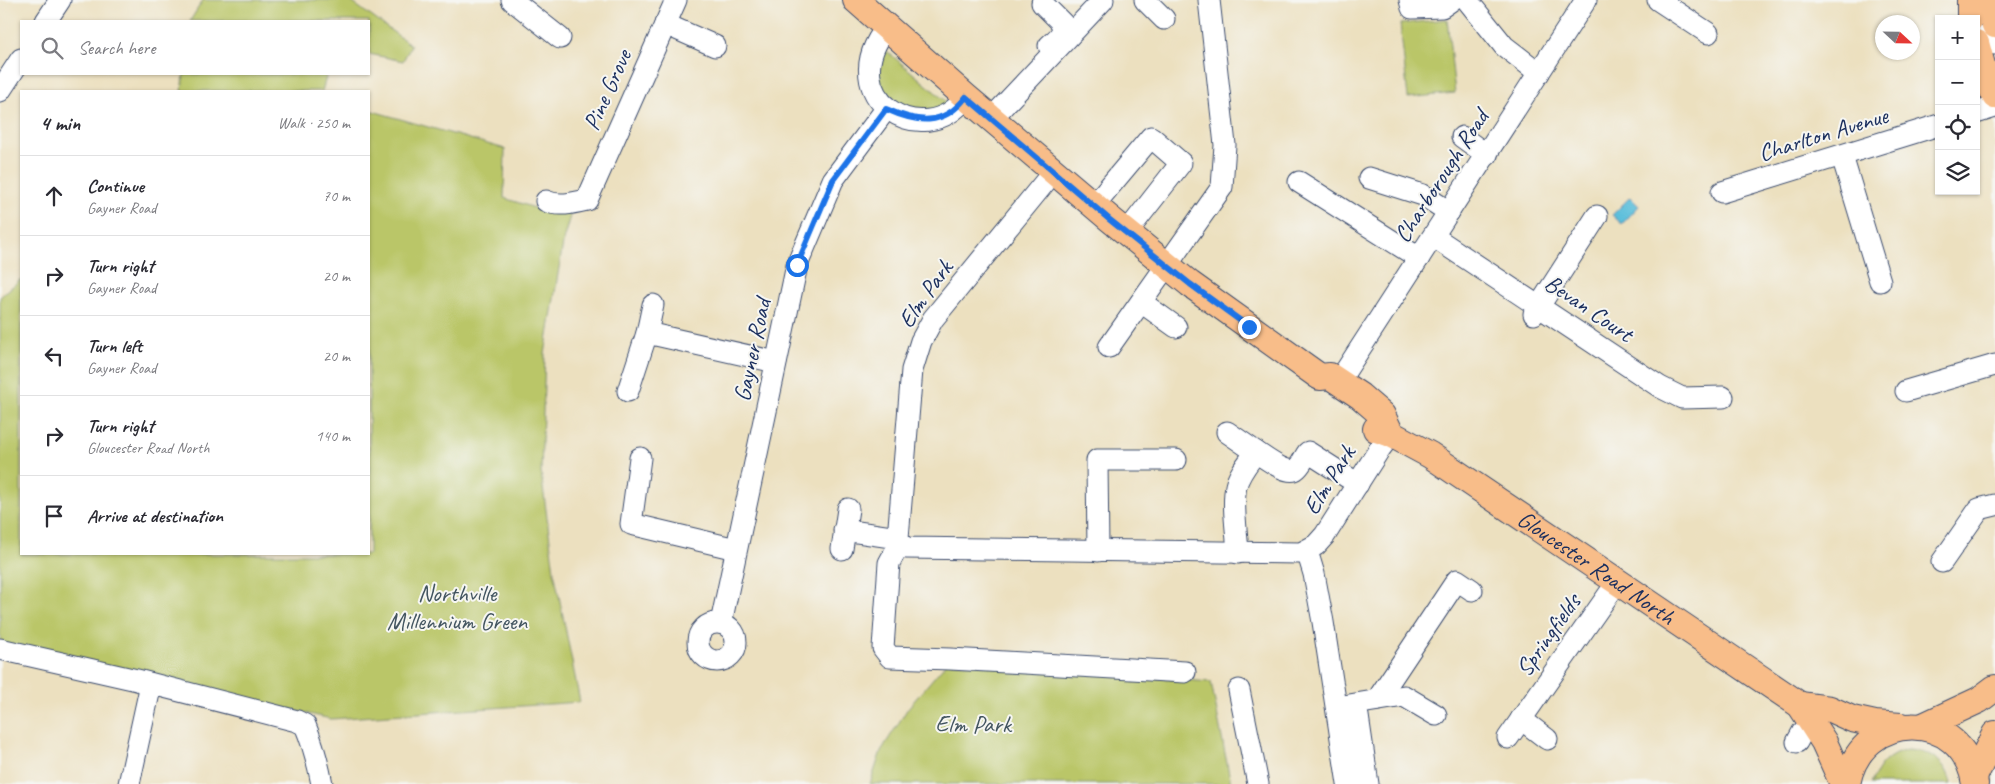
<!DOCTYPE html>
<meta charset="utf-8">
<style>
body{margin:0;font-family:Caveat,sans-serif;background:#f7f7f7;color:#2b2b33}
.controls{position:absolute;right:15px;top:15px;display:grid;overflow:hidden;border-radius:0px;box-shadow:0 1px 4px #0004}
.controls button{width:45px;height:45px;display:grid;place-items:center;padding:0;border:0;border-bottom:1px solid #e1e1e2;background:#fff;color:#2b2b33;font:25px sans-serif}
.compass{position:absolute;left:1875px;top:15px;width:45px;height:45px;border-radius:50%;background:#fff;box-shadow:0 1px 4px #0004;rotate:112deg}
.stop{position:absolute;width:15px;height:15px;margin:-11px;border:4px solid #1a73e8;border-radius:50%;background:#fff}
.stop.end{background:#1a73e8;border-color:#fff;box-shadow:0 1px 5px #0008}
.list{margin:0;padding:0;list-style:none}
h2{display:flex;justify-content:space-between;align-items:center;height:65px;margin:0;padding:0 20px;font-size:21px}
h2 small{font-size:16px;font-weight:400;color:#7c7c81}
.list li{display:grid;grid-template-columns:32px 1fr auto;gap:15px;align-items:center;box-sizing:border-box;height:80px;padding:0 20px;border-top:1px solid #e1e1e2}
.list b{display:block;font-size:19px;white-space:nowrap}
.list p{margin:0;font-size:16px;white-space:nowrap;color:#7c7c81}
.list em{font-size:16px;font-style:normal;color:#7c7c81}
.icon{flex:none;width:28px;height:28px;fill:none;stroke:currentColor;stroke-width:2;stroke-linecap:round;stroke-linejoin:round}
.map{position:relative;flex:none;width:1995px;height:784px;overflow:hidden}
.search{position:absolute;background:#fff;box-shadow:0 1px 4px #0004;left:20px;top:20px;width:350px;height:55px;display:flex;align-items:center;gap:12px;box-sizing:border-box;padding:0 18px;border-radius:0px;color:#7c7c81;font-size:19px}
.panel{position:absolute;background:#fff;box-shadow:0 1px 4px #0004;left:20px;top:90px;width:350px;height:465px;border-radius:0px}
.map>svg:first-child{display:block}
.green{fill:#bac668;stroke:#6a7a63}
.water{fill:#5dbfdb;stroke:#3c779c}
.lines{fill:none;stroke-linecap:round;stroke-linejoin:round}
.minor-casing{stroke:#3a4a6d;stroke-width:23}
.major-casing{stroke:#3a4a6d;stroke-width:28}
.minor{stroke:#fff;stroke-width:21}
.major{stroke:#f8bd89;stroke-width:26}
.route{stroke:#1a73e8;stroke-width:6}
.labels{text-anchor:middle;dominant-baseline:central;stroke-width:4;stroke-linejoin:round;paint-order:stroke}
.street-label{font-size:24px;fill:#1b2f5e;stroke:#f6f6f2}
.park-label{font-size:24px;fill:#435560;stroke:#f6f6f2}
</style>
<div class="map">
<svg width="1995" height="784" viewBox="0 0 1995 784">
<rect width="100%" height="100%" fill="#f6f6f2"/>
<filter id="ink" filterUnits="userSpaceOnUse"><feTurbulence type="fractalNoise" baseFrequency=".02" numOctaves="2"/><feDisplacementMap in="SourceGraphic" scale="10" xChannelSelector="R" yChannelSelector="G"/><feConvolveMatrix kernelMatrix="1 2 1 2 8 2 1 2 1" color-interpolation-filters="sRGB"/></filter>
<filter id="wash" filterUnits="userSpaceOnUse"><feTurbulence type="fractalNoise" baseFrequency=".0096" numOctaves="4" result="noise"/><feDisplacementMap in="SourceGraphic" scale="20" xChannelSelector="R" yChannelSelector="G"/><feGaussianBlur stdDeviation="1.12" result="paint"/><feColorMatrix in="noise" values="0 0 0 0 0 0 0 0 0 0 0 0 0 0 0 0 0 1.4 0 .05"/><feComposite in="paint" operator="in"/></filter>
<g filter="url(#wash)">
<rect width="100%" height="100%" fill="#ece0bf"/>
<g class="green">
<path d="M 203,0 L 349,0 L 411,45 L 403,61 L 369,54 L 369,21 L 190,21 Z"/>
<path d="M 1447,19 L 1455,93 L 1408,98 L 1400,24 Z"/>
<path d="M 882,47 L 948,103 L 936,111 L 907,111 L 876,82 Z"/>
<path d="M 184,74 L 327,74 L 322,91 L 182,91 Z"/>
<path d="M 369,110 L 505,149 L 504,198 L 541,210 L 569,210 L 570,216 L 564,237 L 545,354 L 541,472 L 554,571 L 580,702 L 331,719 L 0,643 L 0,297 L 21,279 L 21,554 L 369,554 Z"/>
<path d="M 947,662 L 1211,682 L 1231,784 L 870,784 L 881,751 L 908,708 Z"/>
<path d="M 1907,750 C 1929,751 1947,761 1951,784 L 1871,784 C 1878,765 1888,755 1907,750 Z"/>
</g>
<path class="water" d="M 1630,197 L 1639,206 L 1622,224 L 1612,215 Z"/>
</g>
<g filter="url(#ink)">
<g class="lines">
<defs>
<g id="minor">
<path d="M 512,0 L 560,38"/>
<path d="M 1145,0 L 1164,19"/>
<path d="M 1410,0 L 1412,8 L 1442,7 L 1452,0"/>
<path d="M 1467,0 L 1504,46 L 1539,73"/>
<path d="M 1658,0 L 1708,33"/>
<path d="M 1042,3 L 1063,24 C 1065,34 1055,40 1049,46"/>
<path d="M 46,21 L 60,0"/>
<path d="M 665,24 L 715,46"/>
<path d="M 887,27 C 831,96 923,155 966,97"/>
<path d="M 1976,35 L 1995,44"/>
<path d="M 0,91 L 21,59"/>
<path d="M 1976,113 L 1995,107"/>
<path d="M 992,118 L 1103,0"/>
<path d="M 1462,137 L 1487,155"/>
<path d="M 1842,156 L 1880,281"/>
<path d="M 1054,171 L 933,319 L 921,341 L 912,370 L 898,538 L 900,543 L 906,548 L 1301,553 L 1316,545 L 1325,535 L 1379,450 L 1391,434"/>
<path d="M 1369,178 L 1423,195 L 1449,212"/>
<path d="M 1299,182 L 1419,258"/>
<path d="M 1722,192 L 1939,125"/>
<path d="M 546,201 C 558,207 574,203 587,200 L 676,0"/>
<path d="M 1094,205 L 1151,137 L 1181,163 L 1127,232"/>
<path d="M 1434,237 L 1660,387 L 1682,398 L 1723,397"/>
<path d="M 1141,302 L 1176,327"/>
<path d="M 1534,314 L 1597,216"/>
<path d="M 647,333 L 653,305"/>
<path d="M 1109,347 L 1222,187 L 1225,145 L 1209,0"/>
<path d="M 1339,381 L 1586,0"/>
<path d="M 628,391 L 647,333 L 776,362"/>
<path d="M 1906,391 L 1995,365"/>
<path d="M 1227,432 L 1256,452"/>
<path d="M 640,458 L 631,524 L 736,549"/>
<path d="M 844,530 L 898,538"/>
<path d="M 900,543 L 889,563 L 883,648 L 890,657 L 950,659 L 1185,672"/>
<path d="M 842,549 L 848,509"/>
<path d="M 1098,551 L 1097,460 L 1176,460"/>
<path d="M 1307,551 L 1314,574 L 1323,622 L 1348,784"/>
<path d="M 1238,553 C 1237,533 1232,505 1236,486 C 1239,473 1249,462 1256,452 C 1264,457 1288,476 1296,469 C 1301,466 1304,457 1308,452 L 1358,484"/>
<path d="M 1942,562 L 1979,509 L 1995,505"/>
<path d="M 721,623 L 797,265 L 833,180 L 886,109"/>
<circle cx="717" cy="642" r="19"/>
<path d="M 0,649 L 137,680 L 297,721 L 305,725 C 313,744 318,763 322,784"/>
<path d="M 1239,690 L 1258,784"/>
<path d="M 1377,700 L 1457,580 L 1472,590"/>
<path d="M 1337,707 L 1404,696 L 1436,715"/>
<path d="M 1358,716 L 1368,784"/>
<path d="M 1521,719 L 1547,739"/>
<path d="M 1508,738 L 1618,581"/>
<path d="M 1797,742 L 1802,733 L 1812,723"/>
<path d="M 129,784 L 151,684"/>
</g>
<g id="major">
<path d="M 856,0 L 966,97 L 1110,219 L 1190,284 L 1320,377 L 1330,376 L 1360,396 L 1382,415 L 1391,434"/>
<path d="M 1985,0 L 1990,8 L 1995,25"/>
<path d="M 1970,19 L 1970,0"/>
<path d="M 1976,43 L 1983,69 L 1995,96"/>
<path id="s1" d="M 1376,429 L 1391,434 L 1430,455 L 1800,705 L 1824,742 L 1843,784"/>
<path d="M 1800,705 L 1830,709 L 1852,719 L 1875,724 L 1901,726"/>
<path d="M 1921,727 L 1979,700 L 1995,688"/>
<path d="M 1974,777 L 1995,734"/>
<path d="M 1847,784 C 1860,708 1964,707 1975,784"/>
</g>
</defs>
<use href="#minor" class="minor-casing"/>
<use href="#major" class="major-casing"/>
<use href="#minor" class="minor"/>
<use href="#major" class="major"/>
</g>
</g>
<g class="lines" filter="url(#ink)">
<path class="route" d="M 797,265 L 833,180 L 886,109 C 917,123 943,127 966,97 L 1110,220 L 1190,284 L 1249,327"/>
</g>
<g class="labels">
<g class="street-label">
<text transform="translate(607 90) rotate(-66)">Pine Grove</text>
<text transform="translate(1823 134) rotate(-17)">Charlton Avenue</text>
<text transform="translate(1441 176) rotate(-57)">Charborough Road</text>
<text transform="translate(925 294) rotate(-55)">Elm Park</text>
<text transform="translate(1589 308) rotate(34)">Bevan Court</text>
<text transform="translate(752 350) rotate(-78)">Gayner Road</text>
<text transform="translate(1329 480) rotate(-58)">Elm Park</text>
<text stroke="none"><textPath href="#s1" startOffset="261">Gloucester Road North</textPath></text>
<text transform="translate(1548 635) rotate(-55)">Springfields</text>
</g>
<g class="park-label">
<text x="457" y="593">Northville<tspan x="457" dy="28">Millennium Green</tspan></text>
<text x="973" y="724">Elm Park</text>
</g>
</g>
</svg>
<div class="controls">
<button>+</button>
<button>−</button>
<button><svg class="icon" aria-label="locate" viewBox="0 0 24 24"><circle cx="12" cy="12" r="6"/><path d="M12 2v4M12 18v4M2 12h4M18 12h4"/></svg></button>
<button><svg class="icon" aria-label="layers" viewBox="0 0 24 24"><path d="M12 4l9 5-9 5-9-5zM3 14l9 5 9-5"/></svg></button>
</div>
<svg class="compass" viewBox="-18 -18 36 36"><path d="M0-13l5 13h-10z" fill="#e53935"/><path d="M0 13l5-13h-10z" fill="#7c7c81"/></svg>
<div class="stop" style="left:797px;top:265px"></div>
<div class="stop end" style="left:1249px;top:327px"></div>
<div class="search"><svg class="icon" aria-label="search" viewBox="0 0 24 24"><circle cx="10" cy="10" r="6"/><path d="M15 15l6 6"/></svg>Search here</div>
<section class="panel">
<h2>4 min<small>Walk · 250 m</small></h2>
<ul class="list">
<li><svg class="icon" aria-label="ahead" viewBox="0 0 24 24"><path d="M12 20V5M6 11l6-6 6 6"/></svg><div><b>Continue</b><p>Gayner Road</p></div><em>70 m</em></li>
<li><svg class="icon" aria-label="right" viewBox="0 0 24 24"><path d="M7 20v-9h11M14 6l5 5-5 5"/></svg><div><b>Turn right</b><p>Gayner Road</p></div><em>20 m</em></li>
<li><svg class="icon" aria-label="left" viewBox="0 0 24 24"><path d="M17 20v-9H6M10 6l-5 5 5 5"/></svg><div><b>Turn left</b><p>Gayner Road</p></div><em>20 m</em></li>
<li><svg class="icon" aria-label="right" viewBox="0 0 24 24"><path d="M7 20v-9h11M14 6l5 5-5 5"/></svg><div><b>Turn right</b><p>Gloucester Road North</p></div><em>140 m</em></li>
<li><svg class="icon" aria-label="arrive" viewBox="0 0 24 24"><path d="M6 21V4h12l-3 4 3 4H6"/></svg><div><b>Arrive at destination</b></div></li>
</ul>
</section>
</div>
